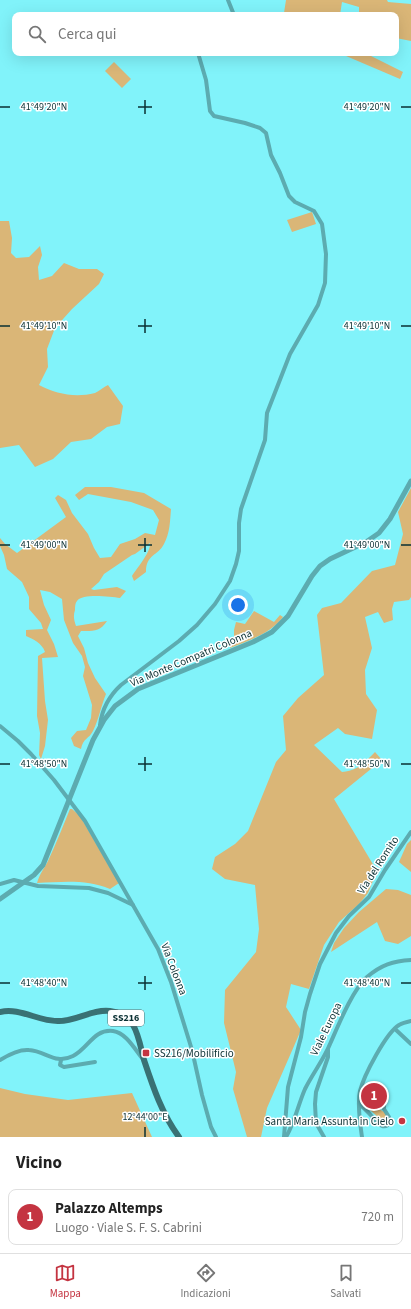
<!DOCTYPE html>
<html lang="it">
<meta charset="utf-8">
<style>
body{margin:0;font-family:"Source Sans 3",sans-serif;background:#f6f6f6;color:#222}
.you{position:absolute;left:238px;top:605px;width:14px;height:14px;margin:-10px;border:3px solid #fff;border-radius:50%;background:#1a73e8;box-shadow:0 0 0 6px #1a73e833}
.badge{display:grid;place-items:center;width:26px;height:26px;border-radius:50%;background:#c43441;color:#fff;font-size:13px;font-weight:700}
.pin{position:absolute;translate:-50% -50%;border:2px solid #fff;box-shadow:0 1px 4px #0006}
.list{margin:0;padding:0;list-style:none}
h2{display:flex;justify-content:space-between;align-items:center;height:52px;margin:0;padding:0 16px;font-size:17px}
h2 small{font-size:13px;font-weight:400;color:#767676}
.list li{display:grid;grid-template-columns:26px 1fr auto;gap:12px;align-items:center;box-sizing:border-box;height:56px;margin:0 8px 8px;padding:0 8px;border:1px solid #e0e0e0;border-radius:8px}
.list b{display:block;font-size:15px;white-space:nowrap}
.list p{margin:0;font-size:13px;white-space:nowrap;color:#767676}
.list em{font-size:13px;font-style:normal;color:#767676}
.icon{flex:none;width:22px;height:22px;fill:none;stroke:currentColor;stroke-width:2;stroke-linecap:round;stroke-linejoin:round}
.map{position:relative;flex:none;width:411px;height:1137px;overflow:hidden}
.search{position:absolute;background:#fff;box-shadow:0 4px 16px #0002;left:12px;right:12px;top:12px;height:44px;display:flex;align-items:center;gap:10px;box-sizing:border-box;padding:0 14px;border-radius:8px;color:#767676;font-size:15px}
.sheet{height:116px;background:#fff}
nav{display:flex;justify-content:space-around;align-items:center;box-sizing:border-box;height:56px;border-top:1px solid #e0e0e0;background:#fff;font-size:11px;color:#767676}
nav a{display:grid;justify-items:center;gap:2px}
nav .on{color:#c43441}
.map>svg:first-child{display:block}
.green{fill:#dab677}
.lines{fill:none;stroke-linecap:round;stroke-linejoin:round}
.minor{stroke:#5cabb0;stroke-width:4}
.tertiary{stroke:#5cabb0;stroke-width:5}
.primary{stroke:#397174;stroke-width:6}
.ticks{fill:none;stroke:#0a3033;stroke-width:1.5}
.poi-dot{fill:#c43441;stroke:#fff;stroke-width:1.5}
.labels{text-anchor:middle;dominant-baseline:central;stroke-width:3;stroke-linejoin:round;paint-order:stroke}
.shield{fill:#fff;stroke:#546e70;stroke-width:1}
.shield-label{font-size:10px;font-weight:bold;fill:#0a3033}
.street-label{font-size:11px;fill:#0a3033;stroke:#fff}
.poi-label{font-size:11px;fill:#0a3033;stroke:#fff;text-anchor:start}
.ticks-label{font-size:10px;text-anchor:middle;fill:#0a3033;stroke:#fff;stroke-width:3;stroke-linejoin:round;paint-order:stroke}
</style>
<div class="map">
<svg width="411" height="1137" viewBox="0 0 411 1137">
<rect width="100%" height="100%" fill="#81f3fa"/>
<g class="green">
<path d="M 286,0 L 387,0 L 388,2 L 411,4 L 411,41 L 396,38 L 396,15 L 359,15 L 359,7 L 342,2 L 340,15 L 286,15 L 284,13 Z"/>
<path d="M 339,53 L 365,53 L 403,72 L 400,79 Z"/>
<path d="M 114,62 L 131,79 L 122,88 L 105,71 Z"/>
<path d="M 312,212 L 316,224 L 292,232 L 287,220 Z"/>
<path d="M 0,221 L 9,221 L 12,238 L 11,253 L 16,258 L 29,257 L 40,246 L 42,255 L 38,267 L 39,280 L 52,276 L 64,263 L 79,269 L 97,269 L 104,274 L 99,284 L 72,309 L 55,328 L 47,349 L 48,367 L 39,385 C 56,394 75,398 95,393 C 99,391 104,387 108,385 L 123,406 L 120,424 L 107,427 L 91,439 L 71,442 L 53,459 L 35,467 L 19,445 L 0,448 Z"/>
<path d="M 85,487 L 111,487 L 144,493 L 171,509 C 170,521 170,533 164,544 C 158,556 146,554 146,572 L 134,581 L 132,576 C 137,568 151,552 150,543 L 135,554 L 132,555 L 104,574 L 99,582 L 91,589 L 94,590 L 117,587 L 126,591 L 120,598 C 110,597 83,593 77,601 C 75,603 75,607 75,610 C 73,616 74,620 76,626 L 107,621 C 100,632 93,631 81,631 L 78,636 L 84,648 L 88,663 L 95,678 L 106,694 C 101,706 99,719 93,731 C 89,739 83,738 81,749 L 74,746 L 71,738 L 77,731 L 86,730 L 91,718 L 92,705 L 83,676 L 85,667 L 82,656 L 73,643 L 64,620 L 62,599 L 50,592 L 40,590 L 44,605 L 51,620 L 47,630 L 54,644 L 58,657 L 42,658 L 45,701 L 48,720 L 45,746 L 41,759 L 39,755 L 40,733 L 37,716 L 38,656 L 45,652 C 42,643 33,639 26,636 L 26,630 L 43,629 L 41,623 L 29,609 L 29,597 L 22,582 L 7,569 L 4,555 L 0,546 L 0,538 L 5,544 L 17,553 L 66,517 L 55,498 L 58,495 L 66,500 L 72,513 L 88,534 L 94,548 L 100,558 L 111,557 L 120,544 L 135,539 L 145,533 L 155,535 L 159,520 L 153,510 L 131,502 L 88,494 L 79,500 L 75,495 Z"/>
<path d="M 411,488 L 411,597 L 409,600 L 394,602 L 392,609 L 393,620 L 384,623 L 378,612 L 365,617 L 372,648 L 365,670 L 366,694 L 377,710 L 372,739 L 345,734 L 338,728 L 314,745 L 342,772 C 359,770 364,763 375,752 L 382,760 L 334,799 L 377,871 L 368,893 L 360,903 L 339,922 L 324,945 L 309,989 L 291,984 L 286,1007 L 301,1030 L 267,1108 L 261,1137 L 247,1137 L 233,1089 L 236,1072 L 224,1023 L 225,990 L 256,952 L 259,929 L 255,885 L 225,879 L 212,869 L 215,857 L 235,844 L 248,831 L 276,762 L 286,750 L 283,716 L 298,698 L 324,675 L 317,615 L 322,608 L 341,603 L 372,571 L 395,565 L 403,534 L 398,512 Z"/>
<path d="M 254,611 L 274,622 L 280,615 L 283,617 C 270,634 250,640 230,648 L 230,641 L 234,637 L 234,630 L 236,622 L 245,624 Z"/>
<path d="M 70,809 L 72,809 L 80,816 L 119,883 L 110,889 C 87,879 62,882 37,883 C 40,873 44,869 48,861 C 56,844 63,826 70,809 Z"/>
<path d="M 411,840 L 411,872 L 399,862 L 407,844 Z"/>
<path d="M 386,889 L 398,890 L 411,895 L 411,936 L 398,944 L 385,941 L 377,922 L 331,952 L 334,943 L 344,928 L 359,912 Z"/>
<path d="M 0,1088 L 25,1094 L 68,1100 L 132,1093 L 152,1137 L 0,1137 Z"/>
<path d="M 362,1100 L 378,1110 L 379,1109 L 386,1113 L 389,1119 L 387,1123 L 385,1123 L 363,1104 Z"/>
</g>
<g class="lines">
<g class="minor">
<path d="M 228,0 L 234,15"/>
<path d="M 100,725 C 102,709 109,696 121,685 L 179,641 L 197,625 L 215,604 L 230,581 L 236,564 L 239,551 L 239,523 L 241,509 L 265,440 L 267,413 L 290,354 L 318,305 L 325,283 L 326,254 L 322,224 L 314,211 L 295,202 L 289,196 L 280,173 L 271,155 L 266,133 L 260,128 L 245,123 L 214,116 L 210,111 L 206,80 L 198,53"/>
<path d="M 0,726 L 18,741 L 31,754 L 54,780 L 85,821 L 158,949 L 171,982 L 192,1050 L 202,1095 L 211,1127 L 216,1137"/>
<path d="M 0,884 L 14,880 L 38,886 L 89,888 L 108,893 L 133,905"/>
<path d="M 395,1029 L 411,1044"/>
<path d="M 0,1060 C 8,1055 19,1049 29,1050 C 46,1051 55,1065 73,1056 C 89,1048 93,1029 113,1031 C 126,1033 134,1048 142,1058"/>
<path d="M 61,1060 L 60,1065 L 64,1067 L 95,1062"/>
<path d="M 360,1105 C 367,1109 377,1124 382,1126 C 387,1127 389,1124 390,1121 L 389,1117 L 384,1109 L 384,1106"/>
<path d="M 284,1137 L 288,1087 L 301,1037 L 305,1012 L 310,994 L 320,964 L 336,933 L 349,916 L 369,897 L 385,870 L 411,832"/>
<path d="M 286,1137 C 295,1122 298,1105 305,1089 C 313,1073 324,1059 330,1044 C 338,1026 353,989 367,977 C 381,965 393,961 411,960"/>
<path d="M 324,1137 L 316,1123 L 315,1104 L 316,1092 L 328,1057 L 328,1050"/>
<path d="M 362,1137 C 360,1123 357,1105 360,1091 C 364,1075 386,1033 399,1025 C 403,1023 407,1022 411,1021"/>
</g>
<path class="tertiary" d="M 0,899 L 34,875 L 43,865 L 93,740 L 104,720 L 115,706 L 138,689 L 253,642 L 272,632 L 288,616 L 312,576 L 320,566 L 330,559 L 366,542 L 379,533 L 390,519 L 411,481"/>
<path class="primary" d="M 0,1012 C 20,1007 39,1022 59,1021 C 77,1021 92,1009 110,1011 C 119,1012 128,1017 133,1025 C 139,1035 141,1049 144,1060 C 153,1087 162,1114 179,1137"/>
</g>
<path class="ticks" d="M 145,100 L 145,114M 0,107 L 10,107M 138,107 L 152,107M 401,107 L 411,107M 145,319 L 145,333M 0,326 L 10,326M 138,326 L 152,326M 401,326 L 411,326M 145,538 L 145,552M 0,545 L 10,545M 138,545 L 152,545M 401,545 L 411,545M 145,757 L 145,771M 0,764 L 10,764M 138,764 L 152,764M 401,764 L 411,764M 145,976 L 145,990M 0,983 L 10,983M 138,983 L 152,983M 401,983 L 411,983M 145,1127 L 145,1137"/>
<g class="poi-dot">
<rect x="142" y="1049" width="8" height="8" rx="2"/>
<circle cx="402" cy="1121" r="4"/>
</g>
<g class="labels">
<rect class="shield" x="108" y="1010" width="36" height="16" rx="3"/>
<g class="shield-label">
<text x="126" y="1018">SS216</text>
</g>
<g class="street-label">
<text transform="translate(191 658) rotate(-23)">Via Monte Compatri Colonna</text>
<text transform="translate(378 865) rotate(-57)">Via del Romito</text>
<text transform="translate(174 969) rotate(69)">Via Colonna</text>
<text transform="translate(326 1029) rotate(-64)">Viale Europa</text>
</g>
<g class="poi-label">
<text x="154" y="1053">SS216/Mobilificio</text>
<text x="394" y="1121" text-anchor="end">Santa Maria Assunta in Cielo</text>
</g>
</g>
<g class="ticks-label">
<text x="44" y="110">41°49'20"N</text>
<text x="367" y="110">41°49'20"N</text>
<text x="44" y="329">41°49'10"N</text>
<text x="367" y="329">41°49'10"N</text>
<text x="44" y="548">41°49'00"N</text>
<text x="367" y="548">41°49'00"N</text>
<text x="44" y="767">41°48'50"N</text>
<text x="367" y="767">41°48'50"N</text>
<text x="44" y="986">41°48'40"N</text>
<text x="367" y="986">41°48'40"N</text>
<text x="145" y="1120">12°44'00"E</text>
</g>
</svg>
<div class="you"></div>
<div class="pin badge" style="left:374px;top:1096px">1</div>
<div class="search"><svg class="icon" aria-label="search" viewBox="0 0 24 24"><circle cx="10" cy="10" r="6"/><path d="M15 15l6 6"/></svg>Cerca qui</div>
</div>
<section class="sheet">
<h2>Vicino<small></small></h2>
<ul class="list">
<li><span class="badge">1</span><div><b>Palazzo Altemps</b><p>Luogo · Viale S. F. S. Cabrini</p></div><em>720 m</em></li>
</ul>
</section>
<nav>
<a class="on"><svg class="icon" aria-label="map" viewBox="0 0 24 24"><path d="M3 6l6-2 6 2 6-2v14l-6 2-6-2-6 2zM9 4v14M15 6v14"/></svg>Mappa</a>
<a><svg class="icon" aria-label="directions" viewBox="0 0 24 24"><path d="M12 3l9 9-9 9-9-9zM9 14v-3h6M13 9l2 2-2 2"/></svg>Indicazioni</a>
<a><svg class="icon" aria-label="saved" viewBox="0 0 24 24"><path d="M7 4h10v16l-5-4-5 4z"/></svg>Salvati</a>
</nav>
